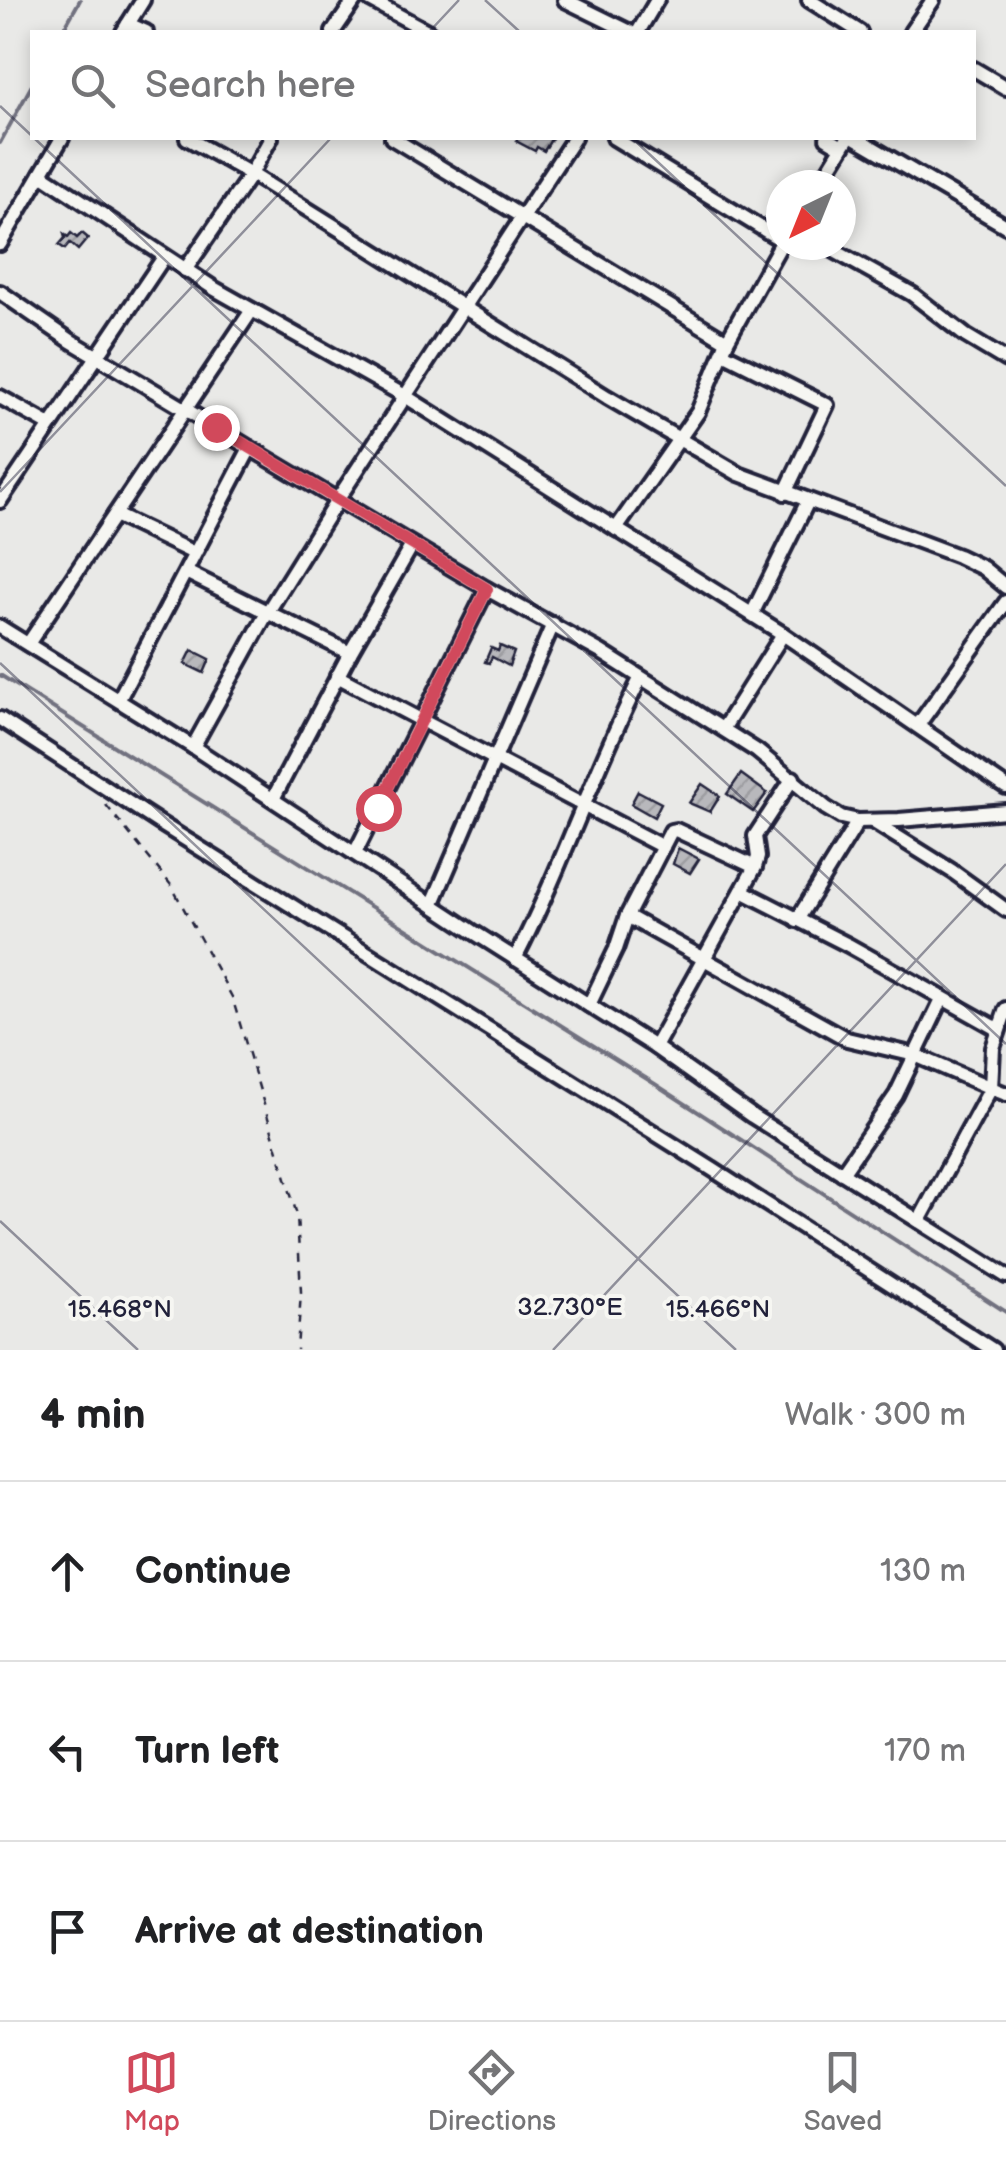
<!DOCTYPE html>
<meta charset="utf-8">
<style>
body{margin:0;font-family:"Balsamiq Sans",sans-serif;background:#f2f2f2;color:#202124}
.compass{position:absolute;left:766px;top:170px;width:90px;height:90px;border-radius:50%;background:#fff;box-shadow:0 5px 15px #0003;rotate:223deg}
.stop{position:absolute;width:30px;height:30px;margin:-22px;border:8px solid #d1495b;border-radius:50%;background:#fff}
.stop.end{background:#d1495b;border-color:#fff;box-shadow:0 2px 10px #0008}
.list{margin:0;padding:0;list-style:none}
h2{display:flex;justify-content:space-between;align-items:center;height:130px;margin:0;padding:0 40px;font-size:42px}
h2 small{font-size:32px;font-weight:400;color:#757577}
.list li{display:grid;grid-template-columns:65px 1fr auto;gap:30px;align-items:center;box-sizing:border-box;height:180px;padding:0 40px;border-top:2px solid #e0e0e0}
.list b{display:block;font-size:38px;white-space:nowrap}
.list em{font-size:32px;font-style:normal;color:#757577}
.icon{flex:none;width:55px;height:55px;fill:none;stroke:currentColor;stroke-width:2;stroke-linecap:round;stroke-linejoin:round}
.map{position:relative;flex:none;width:1006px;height:1350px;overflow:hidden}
.search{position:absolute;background:#fff;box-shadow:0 5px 15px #0003;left:30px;right:30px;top:30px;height:110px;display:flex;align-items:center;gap:25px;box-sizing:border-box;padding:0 35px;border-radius:0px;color:#757577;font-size:38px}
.sheet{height:670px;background:#fff}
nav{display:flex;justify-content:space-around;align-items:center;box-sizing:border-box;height:140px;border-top:2px solid #e0e0e0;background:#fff;font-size:28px;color:#757577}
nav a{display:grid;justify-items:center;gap:5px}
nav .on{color:#d1495b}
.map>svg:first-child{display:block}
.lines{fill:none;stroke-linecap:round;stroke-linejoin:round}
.stream{stroke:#71717f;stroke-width:4}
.building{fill:url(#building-hatch);stroke:#22223b;stroke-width:2.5}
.minor-casing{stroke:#22223b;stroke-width:20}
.path{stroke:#22223b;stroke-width:2.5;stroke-dasharray:8 8;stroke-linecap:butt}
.minor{stroke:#f6f6f2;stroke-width:12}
.route{stroke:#d1495b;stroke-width:12}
.ticks{fill:none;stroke:#22223b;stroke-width:2.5;stroke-opacity:0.45}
.ticks-label{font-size:25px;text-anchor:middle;fill:#22223b;stroke:#f6f6f2;stroke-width:8;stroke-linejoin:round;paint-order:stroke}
</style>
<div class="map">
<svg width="1006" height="1350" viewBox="0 0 1006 1350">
<defs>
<pattern id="building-hatch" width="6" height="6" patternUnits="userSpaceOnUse" patternTransform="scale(2.5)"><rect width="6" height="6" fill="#b8b8bc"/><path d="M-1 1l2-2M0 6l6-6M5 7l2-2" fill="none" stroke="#9e9ea2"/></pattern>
</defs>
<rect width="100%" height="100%" fill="#e9e9e7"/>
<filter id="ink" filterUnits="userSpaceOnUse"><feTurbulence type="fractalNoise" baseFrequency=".01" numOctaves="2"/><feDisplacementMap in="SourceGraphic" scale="20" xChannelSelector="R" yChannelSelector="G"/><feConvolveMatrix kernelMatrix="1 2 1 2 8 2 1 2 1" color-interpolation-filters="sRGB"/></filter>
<g filter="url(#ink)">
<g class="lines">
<g class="stream">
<path d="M 62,32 L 80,0"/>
<path d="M 0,143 L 32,85"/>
<path d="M 0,675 L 655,1084 L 1006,1312"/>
</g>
</g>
<g class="building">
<path d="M 518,138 L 552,138 L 544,151 L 537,147 L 535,151 L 516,141 Z"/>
<path d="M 71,233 L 77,238 L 82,233 L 88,238 L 78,250 L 70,243 L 65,249 L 59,245 L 65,238 L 64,234 L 68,237 Z"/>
<path d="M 500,646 L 514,652 L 509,666 L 492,657 L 489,663 L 485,662 L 491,648 L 498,651 Z"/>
<path d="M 192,650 L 210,659 L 204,673 L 185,664 Z"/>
<path d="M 741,774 L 767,793 L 753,812 L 727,794 Z"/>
<path d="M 702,784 L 720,796 L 710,812 L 689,803 Z"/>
<path d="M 638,791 L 661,803 L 654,817 L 631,804 Z"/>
<path d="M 678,848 L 699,859 L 690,873 L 673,864 Z"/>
</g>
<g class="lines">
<defs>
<g id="minor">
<path d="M 370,0 L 429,32"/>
<path d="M 565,0 L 630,32"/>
<path d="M 809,0 L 860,32"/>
<path d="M 128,24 L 146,32"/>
<path d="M 123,32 L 143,0"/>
<path d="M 333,32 L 355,0"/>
<path d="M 638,32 L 657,0"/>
<path d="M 911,32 L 933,0"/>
<path d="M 974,69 L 1006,88"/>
<path d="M 187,138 L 251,174 L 607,397 L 739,474 L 958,556 L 983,568 L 1006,587"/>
<path d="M 392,138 L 727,341"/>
<path d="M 614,138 L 781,240"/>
<path d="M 827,138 L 842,147"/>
<path d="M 856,138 L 1006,226"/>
<path d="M 41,174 L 215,289 L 405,396 L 783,634 L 1006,787"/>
<path d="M 819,185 L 848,138"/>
<path d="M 0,244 L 62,138"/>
<path d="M 824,245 L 912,294 L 966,336 L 1006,360"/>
<path d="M 185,270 L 251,174 L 271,138"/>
<path d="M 0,292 L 71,341 L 250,448 L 487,589 L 601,652 L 757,751 L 826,808 L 841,817 L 858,821 L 899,820 L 1006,811"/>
<path d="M 723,353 L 827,405 L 785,493"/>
<path d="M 0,397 L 50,425"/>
<path d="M 0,501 L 164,257"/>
<path d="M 115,515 L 194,553"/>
<path d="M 616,529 L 698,412 L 727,341 L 781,244"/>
<path d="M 186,572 L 350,653"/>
<path d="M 752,614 L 808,501"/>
<path d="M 0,627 L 193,747 L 475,933 L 655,1047 L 752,1116 L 1006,1276"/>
<path d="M 28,644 L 252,310"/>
<path d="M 337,676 L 663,847"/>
<path d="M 119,699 L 250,448"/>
<path d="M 0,719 L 158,822 L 712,1169 L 993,1350"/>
<path d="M 918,725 L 1006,602"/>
<path d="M 723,729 L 783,634"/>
<path d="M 193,747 L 267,613 L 338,499 L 574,138"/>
<path d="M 273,799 L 350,653 L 412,545"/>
<path d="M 872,821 L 952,871 L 1006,910"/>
<path d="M 355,853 L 487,589"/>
<path d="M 742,891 L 848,945 L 998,1029"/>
<path d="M 433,903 L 553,624"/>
<path d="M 627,916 L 847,1039 L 915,1055 L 991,1088 L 993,1048 L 1006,1009"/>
<path d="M 797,920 L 858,821"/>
<path d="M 515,959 C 562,868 594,770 640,679"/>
<path d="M 589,1005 L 616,949 L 627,916 L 671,831 L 676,830 L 755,867"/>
<path d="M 655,1047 L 755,867 L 758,857 L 755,836 L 793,778"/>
<path d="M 842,1173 L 896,1095 L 942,999"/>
<path d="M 919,1221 L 991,1088 L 1006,1094"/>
</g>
</defs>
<use href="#minor" class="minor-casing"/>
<path class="path" d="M 106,805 L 171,885 L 232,997 L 297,1215 L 301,1292 L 297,1350"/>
<use href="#minor" class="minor"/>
</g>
</g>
<g class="lines" filter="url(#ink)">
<path class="route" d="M 216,427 L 487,589 L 378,808"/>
</g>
<path class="ticks" d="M 485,0 L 520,32M 429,32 L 459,0M 0,106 L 32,136M 34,138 L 1006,1044M 632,138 L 1006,486M 0,492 L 331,138M 0,663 L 736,1350M 0,1221 L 138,1350M 553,1350 L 1006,864"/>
<g class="ticks-label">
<text x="570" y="1315">32.730°E</text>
<text x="120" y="1317">15.468°N</text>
<text x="718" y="1317">15.466°N</text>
</g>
</svg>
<svg class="compass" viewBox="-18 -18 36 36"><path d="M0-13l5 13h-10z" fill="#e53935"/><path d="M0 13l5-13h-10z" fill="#757577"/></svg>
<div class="stop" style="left:378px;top:808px"></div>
<div class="stop end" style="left:216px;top:427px"></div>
<div class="search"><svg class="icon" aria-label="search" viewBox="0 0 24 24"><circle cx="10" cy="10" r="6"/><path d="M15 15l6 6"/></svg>Search here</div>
</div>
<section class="sheet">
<h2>4 min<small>Walk · 300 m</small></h2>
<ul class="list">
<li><svg class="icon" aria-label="ahead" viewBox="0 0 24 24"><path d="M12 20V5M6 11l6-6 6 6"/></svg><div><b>Continue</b></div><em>130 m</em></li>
<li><svg class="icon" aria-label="left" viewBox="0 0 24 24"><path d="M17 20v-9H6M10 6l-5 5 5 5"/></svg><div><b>Turn left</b></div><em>170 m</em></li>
<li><svg class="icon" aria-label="arrive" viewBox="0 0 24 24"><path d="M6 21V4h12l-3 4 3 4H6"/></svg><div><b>Arrive at destination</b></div></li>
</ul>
</section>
<nav>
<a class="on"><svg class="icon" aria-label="map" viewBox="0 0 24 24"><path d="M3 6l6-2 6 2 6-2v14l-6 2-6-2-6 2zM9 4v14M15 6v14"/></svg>Map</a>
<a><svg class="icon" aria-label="directions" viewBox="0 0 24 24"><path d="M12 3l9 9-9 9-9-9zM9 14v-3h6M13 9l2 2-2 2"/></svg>Directions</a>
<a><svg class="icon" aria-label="saved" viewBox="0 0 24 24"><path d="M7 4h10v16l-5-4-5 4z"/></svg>Saved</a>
</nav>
